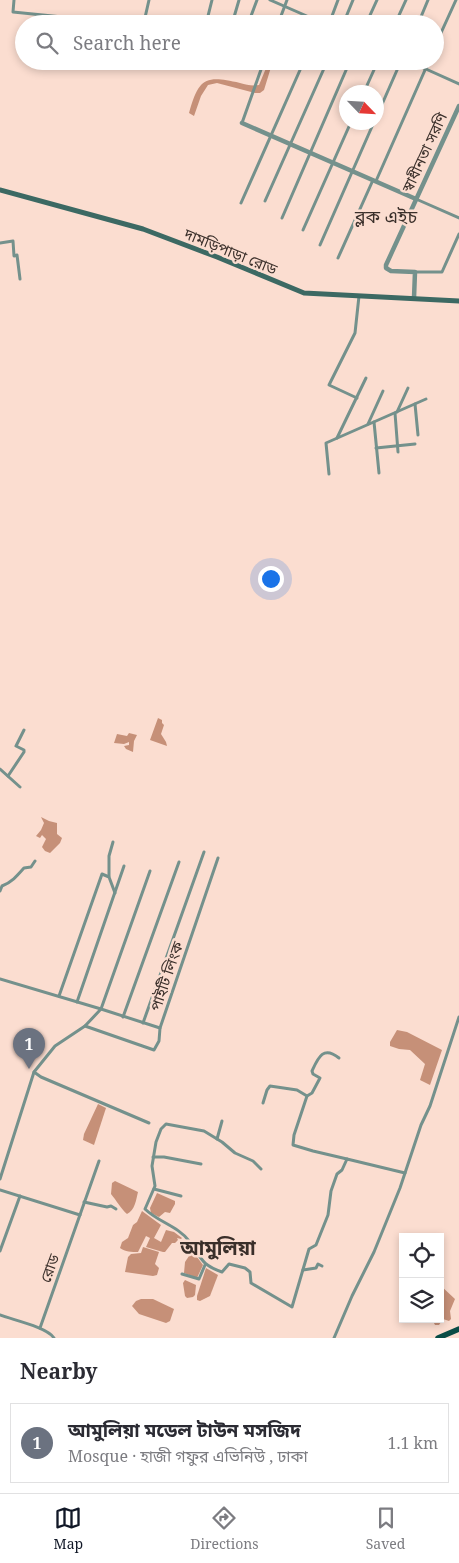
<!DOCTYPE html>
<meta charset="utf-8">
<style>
body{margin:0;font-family:"Noto Serif","Noto Sans Bengali",serif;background:#f2f2f3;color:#2b2b33}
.controls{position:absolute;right:15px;bottom:15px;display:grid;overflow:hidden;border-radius:0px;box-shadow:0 2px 8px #0003}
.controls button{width:45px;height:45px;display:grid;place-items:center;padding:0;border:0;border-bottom:1px solid #e1e1e2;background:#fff;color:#2b2b33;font:25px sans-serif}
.compass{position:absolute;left:339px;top:85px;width:45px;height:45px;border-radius:50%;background:#fff;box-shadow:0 2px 8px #0003;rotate:115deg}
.you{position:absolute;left:270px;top:578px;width:18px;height:18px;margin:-12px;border:4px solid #fff;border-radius:50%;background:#1a73e8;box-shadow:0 0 0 8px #1a73e833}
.badge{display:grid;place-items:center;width:32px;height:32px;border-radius:50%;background:#111827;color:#fff;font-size:16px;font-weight:700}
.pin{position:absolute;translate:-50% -41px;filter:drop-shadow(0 1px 2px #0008)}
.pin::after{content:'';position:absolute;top:26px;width:18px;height:15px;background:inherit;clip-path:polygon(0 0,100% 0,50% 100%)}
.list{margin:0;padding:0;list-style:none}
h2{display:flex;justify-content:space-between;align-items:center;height:65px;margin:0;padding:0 20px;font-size:21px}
h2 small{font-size:16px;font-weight:400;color:#7c7c81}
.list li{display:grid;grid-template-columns:32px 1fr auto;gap:15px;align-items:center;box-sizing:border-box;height:80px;margin:0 10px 10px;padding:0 10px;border:1px solid #e1e1e2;border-radius:0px}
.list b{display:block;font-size:19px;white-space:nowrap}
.list p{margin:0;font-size:16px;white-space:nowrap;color:#7c7c81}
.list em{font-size:16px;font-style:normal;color:#7c7c81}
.icon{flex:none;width:28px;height:28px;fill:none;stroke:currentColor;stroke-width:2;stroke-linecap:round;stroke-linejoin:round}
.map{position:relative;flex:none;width:459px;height:1338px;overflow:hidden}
.search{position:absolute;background:#fff;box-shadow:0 2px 8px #0003;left:15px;right:15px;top:15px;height:55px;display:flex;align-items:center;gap:12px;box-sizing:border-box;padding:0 18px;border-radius:28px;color:#7c7c81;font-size:19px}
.sheet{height:155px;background:#fff}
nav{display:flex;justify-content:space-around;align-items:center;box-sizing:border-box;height:70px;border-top:1px solid #e1e1e2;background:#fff;font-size:14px;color:#7c7c81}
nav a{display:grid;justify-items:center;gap:2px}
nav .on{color:#111827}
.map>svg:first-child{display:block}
.water{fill:#c69078}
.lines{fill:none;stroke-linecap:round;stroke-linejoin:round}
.minor{stroke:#74918c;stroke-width:3}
.tertiary{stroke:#74918c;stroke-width:4.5}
.secondary{stroke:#3c6963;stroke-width:5}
.primary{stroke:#094c46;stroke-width:5.5}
.labels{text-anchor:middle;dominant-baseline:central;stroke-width:5;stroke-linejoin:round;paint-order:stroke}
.street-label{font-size:15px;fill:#3a2f2a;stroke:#fbddd0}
.quarter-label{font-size:18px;fill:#3a2f2a;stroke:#fbddd0}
.district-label{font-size:20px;font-weight:bold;fill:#3a2f2a;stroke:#fbddd0}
</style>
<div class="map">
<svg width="459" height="1338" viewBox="0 0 459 1338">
<rect width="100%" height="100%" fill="#fbddd0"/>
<g class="water">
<path d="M 269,61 L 297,61 L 295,65 L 291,66 L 277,62 L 272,64 L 264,90 L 260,93 L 255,93 L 217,83 L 208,85 L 201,96 L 194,116 L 189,113 C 199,78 205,75 240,83 C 247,85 252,86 259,85 Z"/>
<path d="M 158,718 L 162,720 L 162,723 L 164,725 L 161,734 L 166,742 L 167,746 L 150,740 Z"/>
<path d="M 129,733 L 137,735 L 134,741 L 133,752 L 126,749 L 124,746 L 129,745 L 129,742 L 124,744 L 114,743 L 117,734 L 127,736 Z"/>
<path d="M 41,817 L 49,821 L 57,823 L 57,834 L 62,838 L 60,843 L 50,853 L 45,851 L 42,847 L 46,839 L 42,835 L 40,838 L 36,836 L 41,830 L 44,823 Z"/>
<path d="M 397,1030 L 407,1032 L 442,1050 L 430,1085 L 420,1080 L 425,1064 L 410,1050 L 399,1049 L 390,1046 L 390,1042 Z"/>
<path d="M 98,1104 L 106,1108 L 94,1145 L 83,1140 L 84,1134 Z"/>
<path d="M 115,1181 L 138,1192 C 136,1200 135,1210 127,1214 C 122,1210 116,1200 111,1194 L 112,1183 Z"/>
<path d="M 157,1193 L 175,1201 L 175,1204 L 170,1213 L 165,1212 L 159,1217 L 151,1213 L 150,1208 Z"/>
<path d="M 142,1211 L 161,1225 L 154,1238 L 161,1242 L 166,1230 L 174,1232 L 182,1238 L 181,1239 L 177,1238 L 178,1240 L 175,1243 L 172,1243 L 165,1252 L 163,1252 L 146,1247 L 150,1238 L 146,1236 L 138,1252 C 132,1252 125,1252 120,1248 L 122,1242 L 128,1238 L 133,1225 L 137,1222 Z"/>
<path d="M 143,1247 L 159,1252 L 155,1264 L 159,1268 L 157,1275 L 153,1276 L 125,1272 L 128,1257 L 131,1254 L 141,1253 Z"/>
<path d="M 191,1253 L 197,1257 L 203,1265 L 197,1278 L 184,1273 L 185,1262 Z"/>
<path d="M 206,1268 L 218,1275 L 210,1296 L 200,1301 L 197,1300 L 197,1296 Z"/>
<path d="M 185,1280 L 196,1285 L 195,1295 L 193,1297 L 187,1298 L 185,1296 L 183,1283 Z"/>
<path d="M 440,1285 L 455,1299 L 450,1311 L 451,1319 L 449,1321 L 443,1319 L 439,1325 L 435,1325 L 432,1319 L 440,1319 Z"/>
<path d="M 141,1299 L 153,1299 L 174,1309 L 170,1321 L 166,1323 L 139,1314 L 132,1306 L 136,1301 Z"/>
</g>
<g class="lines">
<g class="minor">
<path d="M 14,0 L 13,12 L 92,20 L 104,24"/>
<path d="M 270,0 L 325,24"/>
<path d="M 144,22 L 149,0"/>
<path d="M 206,24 L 212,0"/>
<path d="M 232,24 L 239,0"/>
<path d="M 248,24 L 257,0"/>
<path d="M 278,24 L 287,0"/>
<path d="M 329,24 L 338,0"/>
<path d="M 345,24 L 346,17 L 353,0"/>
<path d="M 366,24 L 377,0"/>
<path d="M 395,24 L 406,0"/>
<path d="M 418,24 L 428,0"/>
<path d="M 435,46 L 456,0"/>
<path d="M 408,61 L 459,84"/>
<path d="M 222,63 L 222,61"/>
<path d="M 233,65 L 234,61"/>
<path d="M 364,92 L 378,61"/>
<path d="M 376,118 L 401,61"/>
<path d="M 242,123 L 264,61"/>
<path d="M 376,181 L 429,61"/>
<path d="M 416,199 L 459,218"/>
<path d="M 265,201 L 326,64"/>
<path d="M 241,203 L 304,61"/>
<path d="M 282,218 L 350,61"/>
<path d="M 303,230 L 351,122"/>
<path d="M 0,243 L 13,241 L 14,256 L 17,255 L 20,279"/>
<path d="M 320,245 L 374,122"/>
<path d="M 338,258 L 373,180"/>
<path d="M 415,272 L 442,272 L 459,234"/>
<path d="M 357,398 L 329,385 L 355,333 L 359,296"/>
<path d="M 415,404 L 418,435"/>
<path d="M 397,412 L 408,388"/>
<path d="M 395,413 L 398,452"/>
<path d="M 374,422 L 379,473"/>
<path d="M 368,424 L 383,391"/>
<path d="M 337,438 L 366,378"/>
<path d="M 376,448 L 415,444"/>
<path d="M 329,474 L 326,443 L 426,399"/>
<path d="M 0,769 L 20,787"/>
<path d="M 8,776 L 24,752 L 24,750 L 16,746 L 24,730"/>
<path d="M 109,876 L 109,856 L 113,842"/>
<path d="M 0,891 L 2,886 C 12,882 17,876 24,868 L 31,867 L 35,861"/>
<path d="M 0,979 L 101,1009 L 160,1028 L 218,858"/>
<path d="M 59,996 L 102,874 L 109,877 L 115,893"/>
<path d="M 77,1002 L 124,866"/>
<path d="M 123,1017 L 179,862"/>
<path d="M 143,1023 L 204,852"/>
<path d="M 85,1026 L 101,1009 L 150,871"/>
<path d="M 339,1058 C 323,1045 318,1058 312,1071 L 313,1074 L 320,1078 L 312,1093 L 307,1096 L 294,1135 L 293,1145 L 313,1151 L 347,1159"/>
<path d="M 34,1072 L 41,1077 L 149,1123"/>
<path d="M 263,1103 L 267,1090 L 270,1086 L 297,1090 L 307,1096"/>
<path d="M 217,1139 L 222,1121"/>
<path d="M 153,1157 L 164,1157 L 201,1164"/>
<path d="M 261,1169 L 253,1161 L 235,1153 L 222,1142 L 204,1131 L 166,1124 L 161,1129 L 156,1142 L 152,1166 L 155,1186 L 145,1209 C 158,1222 178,1226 189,1241 C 202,1257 199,1264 222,1272 L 229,1264 L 245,1268 L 250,1272 L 251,1283 L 292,1307 L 309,1249 L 316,1245 L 328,1215 L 331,1191 L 337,1174 L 342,1170 L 347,1159 L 405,1173"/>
<path d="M 0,1179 L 34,1072 L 55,1046 L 85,1026 L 154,1050 L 159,1041 L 160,1028"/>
<path d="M 154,1189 L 181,1196"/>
<path d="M 0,1190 L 80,1215"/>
<path d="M 84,1202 L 107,1207 L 111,1206 L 116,1209"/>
<path d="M 0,1251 L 20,1196"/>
<path d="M 303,1270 L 316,1268 L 318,1264 L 322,1266"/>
<path d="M 182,1274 L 199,1279 L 205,1265"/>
<path d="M 0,1315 C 13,1320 47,1327 54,1338"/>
<path d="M 40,1328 L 99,1161"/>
<path d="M 334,1338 L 352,1296 L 374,1252 L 400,1188 L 421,1125 L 430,1106 L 459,1017"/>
</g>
<g class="tertiary">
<path d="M 242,123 L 416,199"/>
<path d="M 414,298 L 415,272 L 391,271 L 386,268 L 386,265 L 459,106"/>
</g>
<path class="secondary" d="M 0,190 L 143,229 L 217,257 L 304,293 L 459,301"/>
<path class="primary" d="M 438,1338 L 459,1329"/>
</g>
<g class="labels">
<g class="street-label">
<text transform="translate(424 152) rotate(-65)">স্বাধীনতা সরণি</text>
<text transform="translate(231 251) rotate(22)">দামড়িপাড়া রোড</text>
<text transform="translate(166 976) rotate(-71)">পাইটি লিংক</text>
<text transform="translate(49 1268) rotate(-70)">রোড</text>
</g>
<g class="quarter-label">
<text x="386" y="216">ব্লক এইচ</text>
</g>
<g class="district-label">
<text x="218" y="1247">আমুলিয়া</text>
</g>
</g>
</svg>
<div class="controls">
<button><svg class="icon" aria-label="locate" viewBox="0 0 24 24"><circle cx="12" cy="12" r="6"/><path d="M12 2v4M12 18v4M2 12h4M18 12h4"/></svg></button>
<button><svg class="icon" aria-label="layers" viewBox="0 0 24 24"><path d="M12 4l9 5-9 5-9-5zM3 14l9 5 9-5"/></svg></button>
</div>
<svg class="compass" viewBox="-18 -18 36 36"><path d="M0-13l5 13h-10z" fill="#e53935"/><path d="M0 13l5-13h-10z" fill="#7c7c81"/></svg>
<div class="you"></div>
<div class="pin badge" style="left:29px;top:1069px;background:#6b7280">1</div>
<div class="search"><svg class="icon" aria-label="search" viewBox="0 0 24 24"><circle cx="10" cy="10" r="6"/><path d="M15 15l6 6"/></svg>Search here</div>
</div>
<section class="sheet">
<h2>Nearby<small></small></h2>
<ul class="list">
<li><span class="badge" style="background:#6b7280">1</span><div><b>আমুলিয়া মডেল টাউন মসজিদ</b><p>Mosque · হাজী গফুর এভিনিউ , ঢাকা</p></div><em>1.1 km</em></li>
</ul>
</section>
<nav>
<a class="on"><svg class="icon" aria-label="map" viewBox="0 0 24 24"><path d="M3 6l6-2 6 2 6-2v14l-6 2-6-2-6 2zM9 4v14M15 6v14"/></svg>Map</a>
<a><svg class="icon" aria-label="directions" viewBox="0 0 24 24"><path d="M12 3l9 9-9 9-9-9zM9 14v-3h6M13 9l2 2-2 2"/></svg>Directions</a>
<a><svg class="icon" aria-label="saved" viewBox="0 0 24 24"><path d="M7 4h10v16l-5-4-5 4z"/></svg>Saved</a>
</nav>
